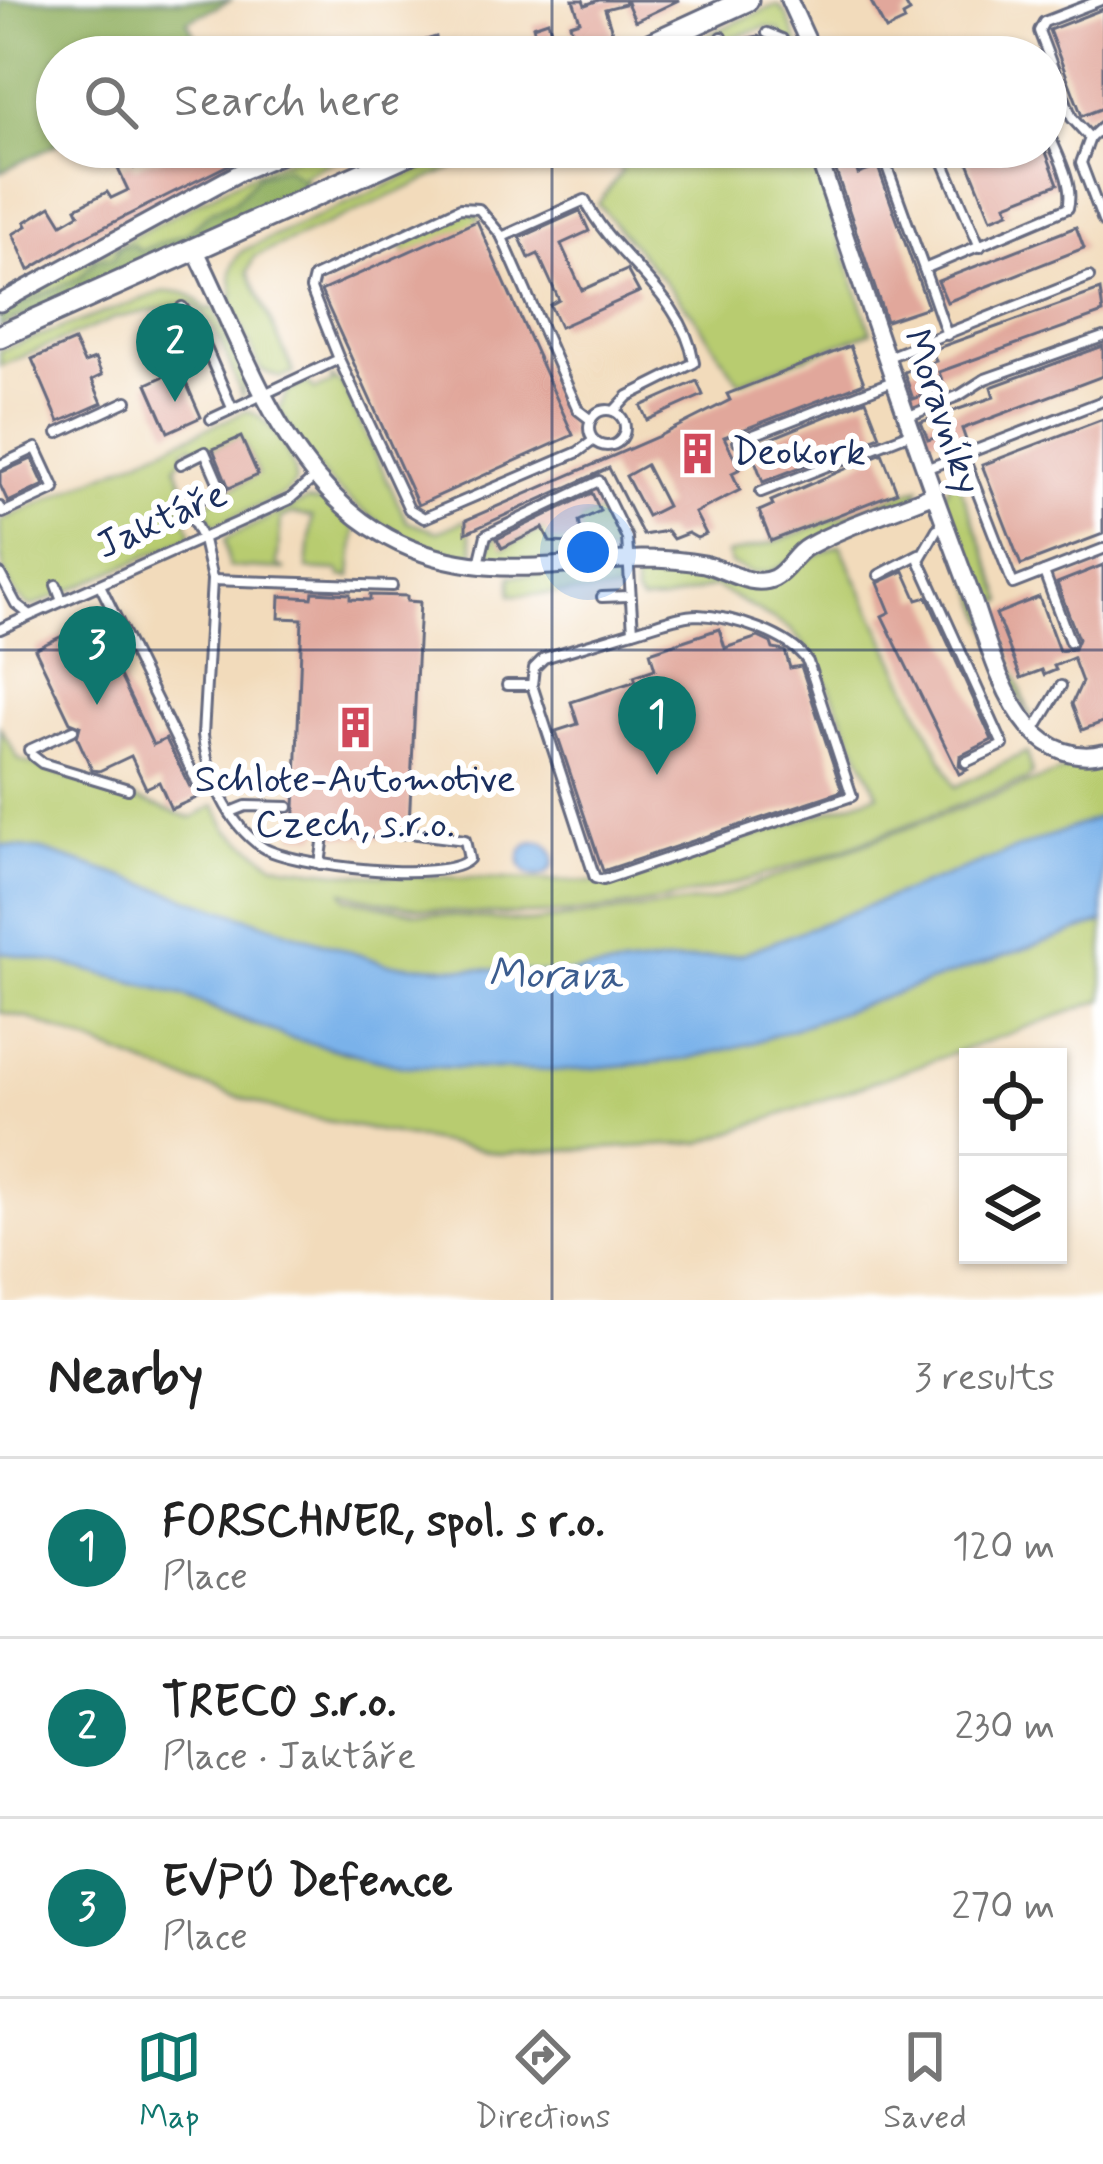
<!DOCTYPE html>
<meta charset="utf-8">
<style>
body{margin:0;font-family:Mynerve,sans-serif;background:#f6f6f6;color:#222}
.controls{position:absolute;right:36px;bottom:36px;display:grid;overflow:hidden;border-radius:0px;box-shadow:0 3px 9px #0004}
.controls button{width:108px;height:108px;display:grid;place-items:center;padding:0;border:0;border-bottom:3px solid #e0e0e0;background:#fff;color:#222;font:60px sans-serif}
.you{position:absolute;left:588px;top:552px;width:42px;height:42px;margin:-30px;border:9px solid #fff;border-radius:50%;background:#1a73e8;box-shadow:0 0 0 18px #1a73e833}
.badge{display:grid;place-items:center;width:78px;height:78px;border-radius:50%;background:#0f766e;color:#fff;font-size:39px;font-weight:700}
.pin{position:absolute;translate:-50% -99px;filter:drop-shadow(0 3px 6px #0008)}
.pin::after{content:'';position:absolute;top:63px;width:42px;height:36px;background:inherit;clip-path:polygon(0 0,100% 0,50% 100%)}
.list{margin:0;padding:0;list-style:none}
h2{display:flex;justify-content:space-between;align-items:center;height:156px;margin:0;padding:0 48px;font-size:51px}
h2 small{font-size:39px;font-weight:400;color:#767676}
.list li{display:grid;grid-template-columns:78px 1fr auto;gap:36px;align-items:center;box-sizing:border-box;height:180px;padding:0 48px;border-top:3px solid #e0e0e0}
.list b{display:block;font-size:45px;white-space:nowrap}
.list p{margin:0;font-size:39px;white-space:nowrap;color:#767676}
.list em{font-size:39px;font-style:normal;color:#767676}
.icon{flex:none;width:66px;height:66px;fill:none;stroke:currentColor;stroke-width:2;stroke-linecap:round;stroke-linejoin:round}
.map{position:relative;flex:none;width:1103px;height:1300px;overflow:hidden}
.search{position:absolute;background:#fff;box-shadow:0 3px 9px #0004;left:36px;right:36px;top:36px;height:132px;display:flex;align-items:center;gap:30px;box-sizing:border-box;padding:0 42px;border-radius:66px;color:#767676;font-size:45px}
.sheet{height:696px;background:#fff}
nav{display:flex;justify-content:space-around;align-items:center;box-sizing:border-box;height:168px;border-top:3px solid #e0e0e0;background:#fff;font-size:33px;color:#767676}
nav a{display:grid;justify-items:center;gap:6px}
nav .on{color:#0f766e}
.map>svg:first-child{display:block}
.green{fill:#b8cc70;stroke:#6a7e67;stroke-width:3}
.forest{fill:#92b062;stroke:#567060;stroke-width:3}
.water{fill:#7ab2ea;stroke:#4a70a4;stroke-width:3}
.building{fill:#e1a79b;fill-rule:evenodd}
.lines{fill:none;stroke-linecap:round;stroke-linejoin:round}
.service-casing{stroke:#666b7f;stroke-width:14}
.minor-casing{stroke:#666b7f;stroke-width:21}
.secondary-casing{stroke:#666b7f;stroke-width:27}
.service{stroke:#fff;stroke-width:8}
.minor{stroke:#fff;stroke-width:15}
.secondary{stroke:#fff;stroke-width:21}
.grid{fill:none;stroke:#1b2f5e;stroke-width:3;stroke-opacity:0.55}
.labels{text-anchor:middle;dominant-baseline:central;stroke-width:12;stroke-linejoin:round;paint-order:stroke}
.street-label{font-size:39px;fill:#1b2f5e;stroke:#fff}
.poi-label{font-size:39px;fill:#1b2f5e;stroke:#fff;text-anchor:start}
.water-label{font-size:42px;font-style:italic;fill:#3c5d8f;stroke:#fff}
</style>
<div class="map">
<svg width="1103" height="1300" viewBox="0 0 1103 1300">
<rect width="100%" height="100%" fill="#fff"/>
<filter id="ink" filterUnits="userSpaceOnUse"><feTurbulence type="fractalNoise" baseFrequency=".00833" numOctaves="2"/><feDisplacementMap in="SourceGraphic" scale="24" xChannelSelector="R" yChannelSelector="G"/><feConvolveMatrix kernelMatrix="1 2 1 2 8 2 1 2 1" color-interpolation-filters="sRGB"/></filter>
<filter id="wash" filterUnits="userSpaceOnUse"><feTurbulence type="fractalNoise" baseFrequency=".004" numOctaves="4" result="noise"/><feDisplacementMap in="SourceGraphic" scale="48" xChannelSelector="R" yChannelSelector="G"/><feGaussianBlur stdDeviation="2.7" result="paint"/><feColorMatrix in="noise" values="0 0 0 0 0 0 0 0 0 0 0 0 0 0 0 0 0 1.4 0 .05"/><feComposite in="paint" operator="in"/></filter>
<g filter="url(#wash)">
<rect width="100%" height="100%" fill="#f2dbbb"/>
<g class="green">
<path d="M 778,5 L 786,14 L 804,57 L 798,57 L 779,30 L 767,27 L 720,41 L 718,35 L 703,41 L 705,46 L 683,51 L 683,57 L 660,57 C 700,41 739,18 778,5 Z"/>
<path d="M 317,147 L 393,147 L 367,156 L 344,156 L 304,175 L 306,182 L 287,198 L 0,327 L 0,307 L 246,177 Z"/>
<path d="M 472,147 L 500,147 L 254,257 L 248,272 L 294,373 L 281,378 L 261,370 L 229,298 L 234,296 C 230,277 228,266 242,251 Z"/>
<path d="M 612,147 L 808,147 L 871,332 L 739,382 L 693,315 L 598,204 L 622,171 Z"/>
<path d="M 469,212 L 480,217 L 477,223 L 405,255 L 403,247 L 408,240 Z"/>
<path d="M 162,292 C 183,290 194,294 207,310 L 213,307 L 246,379 L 242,397 C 230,367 219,322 191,303 L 115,318 L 0,366 L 0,350 Z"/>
<path d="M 331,377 L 342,384 L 407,522 L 438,532 L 466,520 L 474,551 L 471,555 C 414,552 351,509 315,466 C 301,449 290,428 279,409 L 287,392 L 307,382 L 315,390 L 333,382 Z"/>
<path d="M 246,411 C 269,414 297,460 295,483 L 285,494 L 213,526 L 205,504 L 258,474 L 241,437 L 213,449 L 204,446 L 195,449 L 192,445 L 183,450 L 185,455 L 176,466 L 188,495 L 179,505 L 191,531 L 188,538 L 34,606 L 28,606 C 0,585 0,555 0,521 Z"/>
<path d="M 955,473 L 1004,601 L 990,607 L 1032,720 L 1006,674 L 942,500 Z"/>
<path d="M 920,487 L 917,496 L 769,572 L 751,573 L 731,564 L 727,554 L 772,543 Z"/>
<path d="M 307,500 L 324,503 L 355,528 L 351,577 L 340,576 L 340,571 L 307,569 L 312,517 L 292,514 L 281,518 L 277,565 L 286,570 L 229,567 L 225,539 Z"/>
<path d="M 601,512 L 613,539 L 620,539 L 617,553 L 528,562 L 493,560 L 487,554 L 495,534 L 504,548 L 577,514 L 581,521 Z"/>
<path d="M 840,545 L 955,787 L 1027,752 L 1032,774 L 1026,780 C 924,817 810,866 706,891 C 590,919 457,925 343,892 L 346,898 L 416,913 L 530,922 L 712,900 L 1103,756 L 1103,816 L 742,954 L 559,974 L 385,964 L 42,850 L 0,845 L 0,727 L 19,760 L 192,818 L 215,805 L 227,829 L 273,863 L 284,866 L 357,874 L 618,883 L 878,794 L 816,659 L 790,629 L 714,586 L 663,601 L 641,602 L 635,594 L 635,578 L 645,566 L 703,570 L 745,586 Z"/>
<path d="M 606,569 L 619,576 L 621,588 L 617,592 L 511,595 L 511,576 Z"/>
<path d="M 1103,922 L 1103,1000 L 701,1143 L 501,1154 L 290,1114 L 177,1077 L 28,1018 L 0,1012 L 0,952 L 64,963 L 183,995 L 233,1018 L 345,1053 L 561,1071 L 681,1060 L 752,1043 Z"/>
</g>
<g class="forest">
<path d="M 0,0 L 232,0 L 187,21 L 207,57 L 57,57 L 57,144 L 0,172 Z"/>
<path d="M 285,168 L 306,182 L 284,199 L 0,327 L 0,314 L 80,277 L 96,260 L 114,258 L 119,246 L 134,245 L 140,251 L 186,234 L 212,211 L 235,201 L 258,176 Z"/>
</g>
<g class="water">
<path d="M 1103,816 L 1103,922 L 752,1043 L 681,1060 L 561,1071 L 403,1066 L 287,1037 L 183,995 L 64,964 L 0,952 L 0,845 L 42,850 L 387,964 L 559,974 L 742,954 Z"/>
<circle cx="537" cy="859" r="17"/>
</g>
<g id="blocks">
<g class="building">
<path d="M 573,0 L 583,0 L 585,5 L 599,0 L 624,0 L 625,4 L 605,9 L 614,38 L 579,50 L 570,24 L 580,21 Z"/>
<path d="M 626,0 L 679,0 L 635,21 Z"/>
<path d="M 870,0 L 903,0 L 910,12 L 903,16 L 905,21 L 886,30 Z"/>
<path d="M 1103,9 L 1103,108 L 1082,116 L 1049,30 Z"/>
<path d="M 548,21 L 560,57 L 541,57 L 533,26 Z"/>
<path d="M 758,36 L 775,48 L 778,57 L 735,57 L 738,40 Z"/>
<path d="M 436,37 L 439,49 L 456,43 L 460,54 L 421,57 L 419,42 Z"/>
<path d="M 185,147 L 217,147 L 220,153 L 231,147 L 264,147 L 78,240 L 29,270 L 13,234 L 27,226 L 25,222 L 51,206 L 62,224 L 79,214 L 76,208 L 107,192 L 111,198 L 128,190 L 118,169 L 132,163 L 134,168 L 155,158 L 156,161 Z"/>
<path d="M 828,147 L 849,147 L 858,174 L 878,167 L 928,307 L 886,321 Z"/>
<path d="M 962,147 L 1044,147 L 1058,184 L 1006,204 L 1009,212 L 991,219 Z"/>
<path d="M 580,211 L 589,231 L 561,244 L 582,290 L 627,270 L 639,292 L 560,327 L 550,305 L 559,300 L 538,254 L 529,258 L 520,238 Z"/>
<path d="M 477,221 L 573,435 L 418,505 L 321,291 Z"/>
<path d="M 1076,227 L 1084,248 L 947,302 L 938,281 Z"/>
<path d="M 1100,290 L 1103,313 L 939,372 L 945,388 L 913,399 L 904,372 L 936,361 L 932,350 Z"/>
<path d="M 74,341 L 84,363 L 95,359 L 102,375 L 92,380 L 102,403 L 59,422 L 32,359 Z"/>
<path d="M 850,346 L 864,383 L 724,437 L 740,469 L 732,473 L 740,490 L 695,513 L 706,534 L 697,538 L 688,533 L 673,539 L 667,531 L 643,535 L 609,468 L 466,533 L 466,520 L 657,437 L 730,400 L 727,394 ZM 646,465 L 667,506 L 647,516 L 626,476 Z"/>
<path d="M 1103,346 L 1103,376 L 962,429 L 967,443 L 956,447 L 951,433 L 928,440 L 921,422 L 994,397 L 991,387 Z"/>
<path d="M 180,369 L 201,417 L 168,432 L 147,384 Z"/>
<path d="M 697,381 L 703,395 L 647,420 L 641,406 Z"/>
<path d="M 866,400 L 880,436 L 763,482 L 750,447 Z"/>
<path d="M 1103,419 L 1103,534 L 1021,565 L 982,465 Z"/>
<path d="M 241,437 L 258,475 L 229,488 L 213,449 Z"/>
<path d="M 882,453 L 897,492 L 771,541 L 759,511 L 773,505 L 771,501 Z"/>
<path d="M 32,459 L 44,485 L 8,502 L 0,485 L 0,473 Z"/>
<path d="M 592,493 L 600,511 L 579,521 L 582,537 L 573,543 L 550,542 L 543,528 L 502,548 L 497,539 Z"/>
<path d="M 1103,565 L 1103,722 L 1082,730 L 1072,704 L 1082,682 L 1073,658 L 1054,666 L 1056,670 L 1044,675 L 1042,670 L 1021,678 L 996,614 L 1039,597 L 1059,651 L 1074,649 L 1078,639 L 1057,583 Z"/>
<path d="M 904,571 L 917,600 L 927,597 L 992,740 L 960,756 L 959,766 L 967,770 L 959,774 L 882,616 L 890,612 L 878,583 Z"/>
<path d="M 313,592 L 350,594 L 350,599 L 370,600 L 370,595 L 407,596 L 407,601 L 420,602 L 409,825 L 401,831 L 403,839 L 332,836 L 324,828 L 316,836 L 294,835 L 302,619 L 279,618 L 280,596 L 312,598 Z"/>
<path d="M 94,621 L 153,745 L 166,739 L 190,787 L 198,790 L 204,786 L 208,793 L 171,809 L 159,782 L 146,788 L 131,756 L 99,771 L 92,770 L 77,737 L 80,726 L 70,722 L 35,649 Z"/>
<path d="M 719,629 L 725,648 L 758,637 L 771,643 L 773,649 L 785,651 L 790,668 L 801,666 L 842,791 L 603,871 L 556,731 L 578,724 L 571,702 L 636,681 L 634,676 L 655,669 L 650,652 Z"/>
</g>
</g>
</g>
<g filter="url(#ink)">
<use href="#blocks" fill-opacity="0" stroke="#666b7f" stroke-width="3"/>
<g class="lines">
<defs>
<g id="service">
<path d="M 767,33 L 782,39 L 786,57"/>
<path d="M 722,57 L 722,37"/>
<path d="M 1103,126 L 1090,138 L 1081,163 L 1103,221"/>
<path d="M 1090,138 L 1072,118 L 1039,31 L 1044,22 L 1101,0"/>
<path d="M 873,147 L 882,153 L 924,269 L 1068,208 C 1075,183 1055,151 1046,127"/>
<path d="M 937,147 L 980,247"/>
<path d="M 882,153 L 896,147"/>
<path d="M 502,237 L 585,200 C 613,259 683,293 694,363 L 628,396 L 614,411"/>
<path d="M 924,269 L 947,335"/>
<path d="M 182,307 L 204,343 L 232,408"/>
<path d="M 888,357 L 1089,277"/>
<path d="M 339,359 L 311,289 L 314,277 L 460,208 L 479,209 L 501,235 L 578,410 L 591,420"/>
<path d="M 1103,401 L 963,455 L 1013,584 L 1103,549"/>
<circle cx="607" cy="428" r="18"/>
<path d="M 909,416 L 960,395 L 985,379 L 1103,337"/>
<path d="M 211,419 L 339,359 L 409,509 L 424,518 L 578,452 L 594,440"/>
<path d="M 58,433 L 127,401"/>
<path d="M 738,441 L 893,381"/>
<path d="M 181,464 L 205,452 L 221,489 L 186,506 L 203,540 L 212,579"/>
<path d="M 0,465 L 36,448 L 55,489 L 3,513 L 0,507"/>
<path d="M 925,469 L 963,455"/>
<path d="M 761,492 L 911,433"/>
<path d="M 944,526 L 937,529 L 919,560 L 1003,745 L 966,762"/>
<path d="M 479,564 L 486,535 L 599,481 L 627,538 L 633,631 C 653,626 678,615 698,615 C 730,616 790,634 808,662 L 852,796 L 603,880 L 595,878 L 532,685"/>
<path d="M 1044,572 L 1070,642"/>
<path d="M 0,574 L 16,604 L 29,614"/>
<path d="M 879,575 L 919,554"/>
<path d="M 56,585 L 62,601"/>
<path d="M 100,585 L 197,782"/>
<path d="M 392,586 L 212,580 L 203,735 C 207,775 228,824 262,847 C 291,866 447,884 469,859 L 465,840 L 409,833"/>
<path d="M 602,597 L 628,596"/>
<path d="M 0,629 L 290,499 L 315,477"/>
<path d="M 507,685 L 532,685 L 534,668 L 544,658 L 633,631"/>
<path d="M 1034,731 L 1061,686"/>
<path d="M 29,750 L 73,730"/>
<path d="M 33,756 L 42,763 L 128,789"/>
<path d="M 231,812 L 246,806 L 288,807"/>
<path d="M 320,864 L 324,836"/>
</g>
<g id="minor">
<path d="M 789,0 L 815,57"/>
<path d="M 815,147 C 865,294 913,441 968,586 C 985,632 998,690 1030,728 C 1048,749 1076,760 1103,753"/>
<path d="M 195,249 C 262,385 305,550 486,566 C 539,571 589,561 641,559 C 662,559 683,560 704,564 C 726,569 752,589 774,578 C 788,571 794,554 807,547 C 846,525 893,511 934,494"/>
<path d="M 0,303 L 242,171 L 301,147"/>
</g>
<g id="secondary">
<path d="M 623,57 L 747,0"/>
<path d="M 0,336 L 423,147"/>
</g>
</defs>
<use href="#service" class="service-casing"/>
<use href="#minor" class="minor-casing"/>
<use href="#secondary" class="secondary-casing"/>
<use href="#service" class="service"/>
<use href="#minor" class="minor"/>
<use href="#secondary" class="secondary"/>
</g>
</g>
<path class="grid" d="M 552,0 L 552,57M 552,147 L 552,1300M 0,650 L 1103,650"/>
<defs>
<symbol id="building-bare" viewBox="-9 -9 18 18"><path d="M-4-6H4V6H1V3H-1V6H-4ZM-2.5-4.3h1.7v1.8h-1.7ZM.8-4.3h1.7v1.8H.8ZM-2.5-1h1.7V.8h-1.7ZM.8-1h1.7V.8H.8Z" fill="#d1495b" stroke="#fff" stroke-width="2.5" paint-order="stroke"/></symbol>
</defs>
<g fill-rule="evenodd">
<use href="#building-bare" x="668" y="424" width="59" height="59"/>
<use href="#building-bare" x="326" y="698" width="59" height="59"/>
</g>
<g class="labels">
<g class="street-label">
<text transform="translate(941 412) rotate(71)">Moravníky</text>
<text transform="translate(162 521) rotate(-24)">Jaktáře</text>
</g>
<g class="poi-label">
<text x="732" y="453">Deokork</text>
<text x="355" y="780" text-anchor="middle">Schlote-Automotive<tspan x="355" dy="45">Czech, s.r.o.</tspan></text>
</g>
<g class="water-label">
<text transform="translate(555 976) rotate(1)">Morava</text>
</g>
</g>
</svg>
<div class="controls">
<button><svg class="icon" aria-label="locate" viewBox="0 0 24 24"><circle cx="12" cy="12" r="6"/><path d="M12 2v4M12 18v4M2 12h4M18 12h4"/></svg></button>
<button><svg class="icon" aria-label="layers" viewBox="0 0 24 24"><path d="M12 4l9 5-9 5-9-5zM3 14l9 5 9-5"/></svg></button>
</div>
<div class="you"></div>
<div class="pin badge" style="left:657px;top:775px">1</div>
<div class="pin badge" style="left:175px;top:402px">2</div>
<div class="pin badge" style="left:97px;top:705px">3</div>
<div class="search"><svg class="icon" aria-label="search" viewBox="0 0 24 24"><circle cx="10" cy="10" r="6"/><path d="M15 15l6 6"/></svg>Search here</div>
</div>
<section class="sheet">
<h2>Nearby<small>3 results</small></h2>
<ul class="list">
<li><span class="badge">1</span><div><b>FORSCHNER, spol. s r.o.</b><p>Place</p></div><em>120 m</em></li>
<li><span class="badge">2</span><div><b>TRECO s.r.o.</b><p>Place · Jaktáře</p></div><em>230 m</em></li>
<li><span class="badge">3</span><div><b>EVPÚ Defence</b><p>Place</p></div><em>270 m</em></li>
</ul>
</section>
<nav>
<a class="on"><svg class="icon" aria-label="map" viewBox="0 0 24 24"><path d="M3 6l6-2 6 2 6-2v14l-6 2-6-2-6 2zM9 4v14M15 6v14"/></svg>Map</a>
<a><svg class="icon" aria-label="directions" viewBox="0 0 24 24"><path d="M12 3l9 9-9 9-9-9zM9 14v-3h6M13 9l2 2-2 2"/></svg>Directions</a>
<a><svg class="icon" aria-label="saved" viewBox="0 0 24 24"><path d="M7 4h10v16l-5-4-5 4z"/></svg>Saved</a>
</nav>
